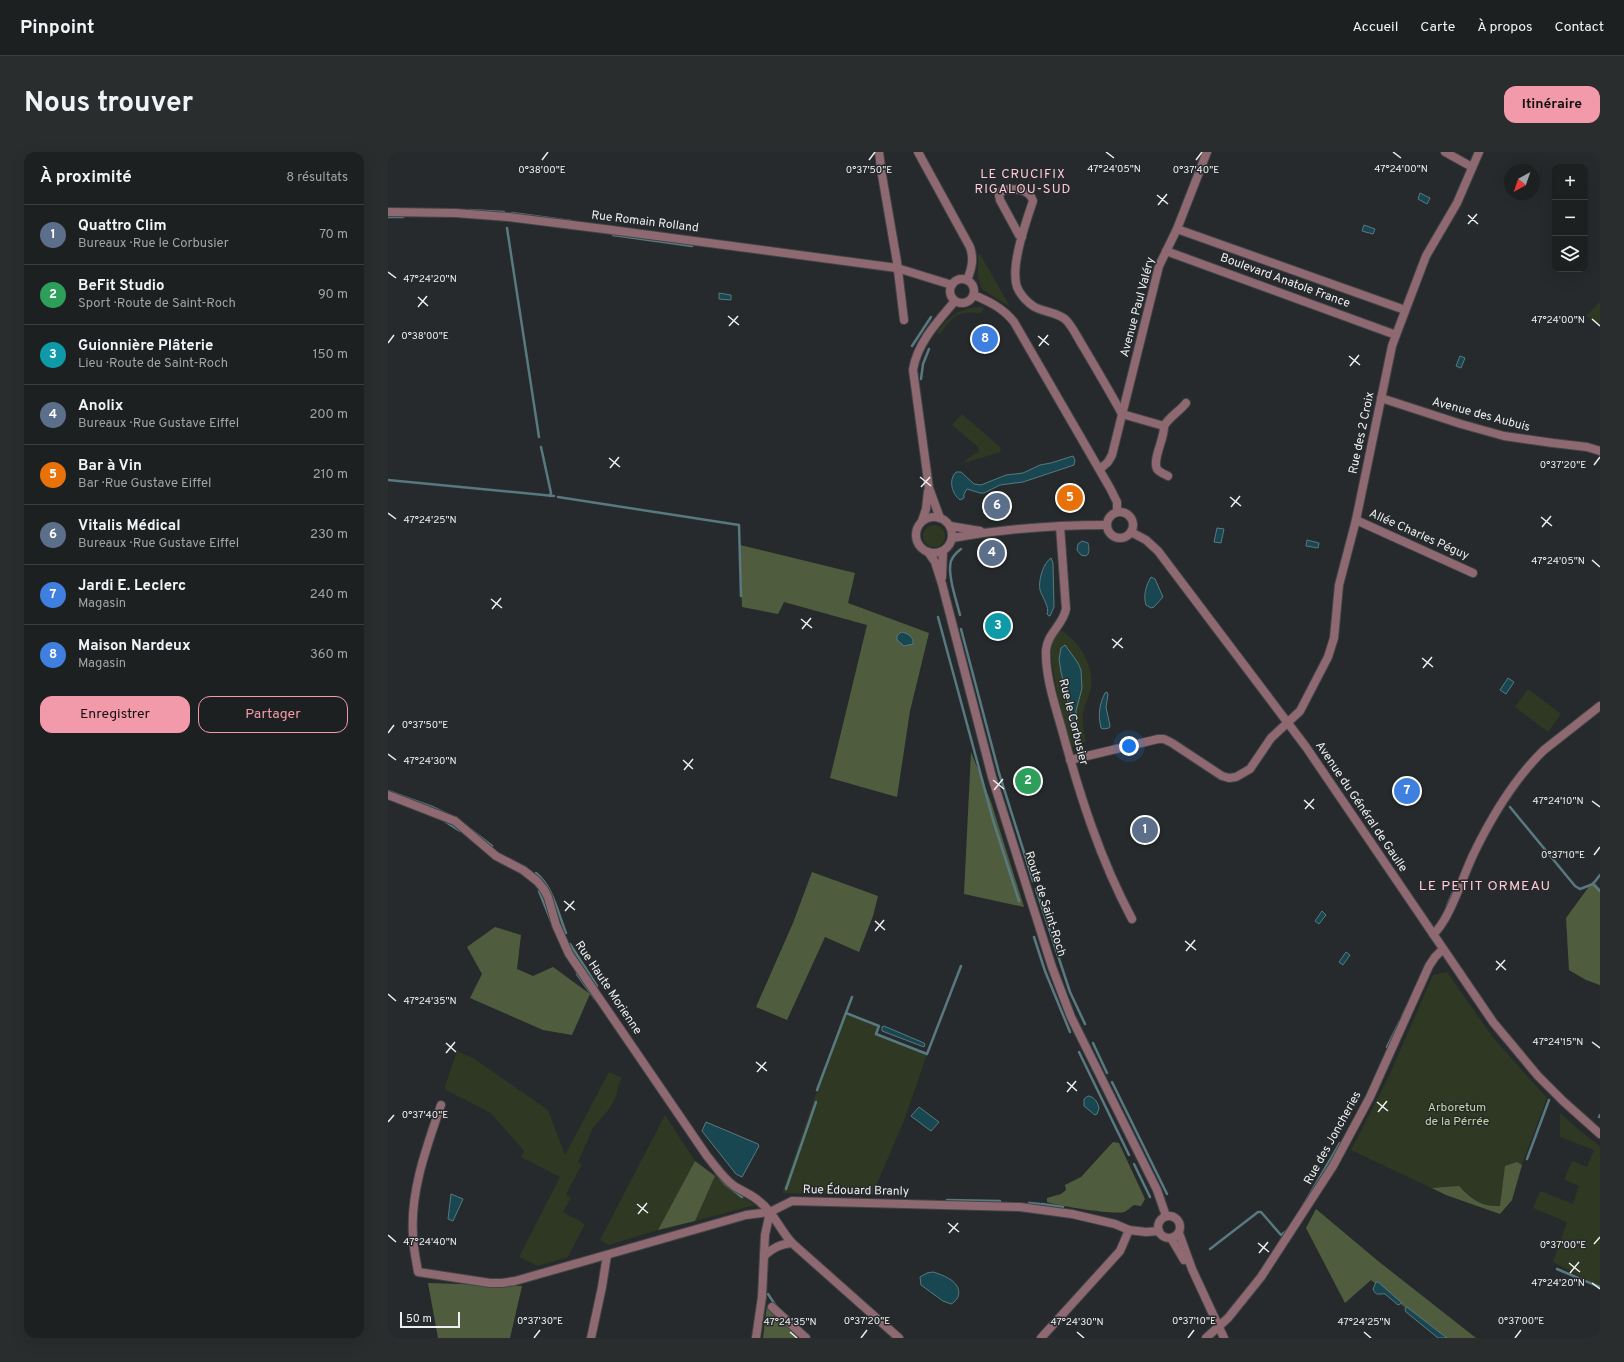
<!DOCTYPE html>
<html lang="fr">
<meta charset="utf-8">
<style>
body{margin:0;font-family:Overpass,sans-serif;background:#2a2d2e;color:#f1f3f6}
.controls{position:absolute;right:12px;top:12px;display:grid;overflow:hidden;border-radius:8px;box-shadow:0 4px 16px #0002}
.controls button{width:36px;height:36px;display:grid;place-items:center;padding:0;border:0;border-bottom:1px solid #3b3e3f;background:#1d2021;color:#f1f3f6;font:20px sans-serif}
.compass{position:absolute;left:1116px;top:12px;width:36px;height:36px;border-radius:50%;background:#1d2021;box-shadow:0 4px 16px #0002;rotate:220deg}
.scale{position:absolute;left:12px;bottom:10px;width:60px;box-sizing:border-box;padding-left:4px;border:2px solid #eceeef;border-top:0;font-size:11px;line-height:14px;white-space:nowrap;color:#eceeef;-webkit-text-stroke:3px #272a2c;paint-order:stroke}
.you{position:absolute;left:741px;top:594px;width:14px;height:14px;margin:-10px;border:3px solid #fff;border-radius:50%;background:#1a73e8;box-shadow:0 0 0 6px #1a73e833}
.badge{display:grid;place-items:center;width:26px;height:26px;border-radius:50%;background:#f39aaa;color:#fff;font-size:13px;font-weight:700}
.pin{position:absolute;translate:-50% -50%;border:2px solid #fff;box-shadow:0 1px 4px #0006}
.list{margin:0;padding:0;list-style:none}
h2{display:flex;justify-content:space-between;align-items:center;height:52px;margin:0;padding:0 16px;font-size:17px}
h2 small{font-size:13px;font-weight:400;color:#a0a3a5}
.list li{display:grid;grid-template-columns:26px 1fr auto;gap:12px;align-items:center;box-sizing:border-box;height:60px;padding:0 16px;border-top:1px solid #3b3e3f}
.list b{display:block;font-size:15px;white-space:nowrap}
.list p{margin:0;font-size:13px;white-space:nowrap;color:#a0a3a5}
.list em{font-size:13px;font-style:normal;color:#a0a3a5}
.actions{display:flex;gap:8px;padding:12px 16px}
.actions a{flex:1;padding:9px 0;border:1px solid #f39aaa;border-radius:12px;text-align:center;font-size:14px;color:#f39aaa}
.actions .main{background:#f39aaa;color:#111}
.icon{flex:none;width:22px;height:22px;fill:none;stroke:currentColor;stroke-width:2;stroke-linecap:round;stroke-linejoin:round}
.map{position:relative;flex:none;width:1212px;height:1186px;overflow:hidden;border-radius:12px}
header{display:flex;align-items:center;gap:24px;box-sizing:border-box;height:56px;padding:0 20px;background:#1d2021;border-bottom:1px solid #3b3e3f}
header strong{font-size:19px}
nav{display:flex;gap:22px;margin-inline-start:auto;font-size:14px}
.intro{display:flex;align-items:center;justify-content:space-between;box-sizing:border-box;height:96px;padding:0 24px}
h1{margin:0;font-size:28px}
.button{padding:10px 18px;border-radius:12px;background:#f39aaa;color:#111;font-size:14px;font-weight:700}
main{display:flex;gap:24px;padding:0 24px}
aside{flex:1;background:#1d2021;border-radius:12px;box-shadow:0 4px 16px #0002}
.map>svg:first-child{display:block}
.green{fill:#2e3822}
.forest{fill:#4f5d3e}
.water{fill:#194751;stroke:#587980}
.lines{fill:none;stroke-linecap:round;stroke-linejoin:round}
.stream{stroke:#587980;stroke-width:2.5}
.minor-casing{stroke:#434547;stroke-width:10}
.minor{stroke:#8f6971;stroke-width:8}
.ticks{fill:none;stroke:#eceeef;stroke-width:1.5}
.labels{text-anchor:middle;dominant-baseline:central;stroke-width:3;stroke-linejoin:round;paint-order:stroke}
.street-label{font-size:12px;fill:#eceeef;stroke:#272a2c}
.park-label{font-size:12px;fill:#bed89f;stroke:#272a2c}
.neighbourhood-label{font-size:13px;letter-spacing:1px;fill:#fecad2;stroke:#272a2c}
.quarter-label{font-size:14px;letter-spacing:1px;fill:#fecad2;stroke:#272a2c}
.ticks-label{font-size:10px;text-anchor:middle;fill:#eceeef;stroke:#272a2c;stroke-width:3;stroke-linejoin:round;paint-order:stroke}
</style>
<header>
<strong>Pinpoint</strong>
<nav><a>Accueil</a><a>Carte</a><a>À propos</a><a>Contact</a></nav>
</header>
<div class="intro"><h1>Nous trouver</h1><a class="button">Itinéraire</a></div>
<main>
<aside>
<h2>À proximité<small>8 résultats</small></h2>
<ul class="list">
<li><span class="badge" style="background:#5c6f8a">1</span><div><b>Quattro Clim</b><p>Bureaux · Rue le Corbusier</p></div><em>70 m</em></li>
<li><span class="badge" style="background:#2e9e5b">2</span><div><b>BeFit Studio</b><p>Sport · Route de Saint-Roch</p></div><em>90 m</em></li>
<li><span class="badge" style="background:#0f9aa8">3</span><div><b>Guionnière Plâterie</b><p>Lieu · Route de Saint-Roch</p></div><em>150 m</em></li>
<li><span class="badge" style="background:#5c6f8a">4</span><div><b>Anolix</b><p>Bureaux · Rue Gustave Eiffel</p></div><em>200 m</em></li>
<li><span class="badge" style="background:#e8710a">5</span><div><b>Bar à Vin</b><p>Bar · Rue Gustave Eiffel</p></div><em>210 m</em></li>
<li><span class="badge" style="background:#5c6f8a">6</span><div><b>Vitalis Médical</b><p>Bureaux · Rue Gustave Eiffel</p></div><em>230 m</em></li>
<li><span class="badge" style="background:#3f7fe0">7</span><div><b>Jardi E. Leclerc</b><p>Magasin</p></div><em>240 m</em></li>
<li><span class="badge" style="background:#3f7fe0">8</span><div><b>Maison Nardeux</b><p>Magasin</p></div><em>360 m</em></li>
</ul>
<div class="actions"><a class="main">Enregistrer</a><a>Partager</a></div>
</aside>
<div class="map">
<svg width="1212" height="1186" viewBox="0 0 1212 1186">
<rect width="100%" height="100%" fill="#272a2c"/>
<g class="green">
<path d="M 592,102 L 622,155 L 594,137 L 590,125 L 590,104 Z"/>
<path d="M 1212,150 L 1212,172 L 1198,164 Z"/>
<path d="M 593,155 L 596,157 L 592,161 C 587,161 581,160 576,161 C 565,163 558,173 552,182 L 549,180 C 561,165 573,155 593,155 Z"/>
<path d="M 574,262 L 612,295 L 613,300 L 576,311 L 581,305 L 582,306 L 586,302 L 591,300 L 590,295 L 564,273 Z"/>
<circle cx="546" cy="384" r="11"/>
<path d="M 673,478 C 678,482 683,485 687,490 C 697,501 706,521 703,536 C 701,545 696,553 695,562 C 694,572 696,581 698,590 L 682,596 L 668,535 L 662,498 L 664,488 Z"/>
<path d="M 1140,537 L 1173,562 L 1160,580 L 1127,555 Z"/>
<path d="M 1059,820 L 1106,887 L 1159,946 L 1134,1012 L 1124,1048 L 1112,1062 L 1058,1043 L 963,998 L 1001,924 L 1045,823 Z"/>
<path d="M 456,860 L 491,874 L 488,882 L 539,902 L 517,966 L 484,1043 L 394,1041 Z"/>
<path d="M 69,899 L 85,906 L 160,958 L 177,1003 L 221,920 L 234,926 L 231,932 L 228,944 L 222,956 L 205,976 L 190,1010 L 194,1012 L 178,1042 L 183,1046 L 175,1060 L 197,1072 L 180,1105 L 150,1114 L 131,1105 L 172,1025 L 133,1005 L 136,999 L 103,961 L 56,937 Z"/>
<path d="M 1172,961 L 1191,978 L 1212,994 L 1212,1135 L 1165,1110 L 1179,1070 L 1145,1056 L 1152,1039 L 1185,1052 L 1191,1034 L 1176,1028 L 1184,1009 L 1199,1015 L 1206,998 L 1172,985 Z"/>
<path d="M 277,963 L 307,1009 L 270,1078 L 221,1093 L 212,1088 Z"/>
<path d="M 327,1024 L 367,1053 L 307,1069 Z"/>
</g>
<g class="forest">
<path d="M 352,393 L 467,421 L 460,451 L 541,481 L 522,559 L 509,645 L 442,626 L 479,473 L 396,450 L 390,462 L 354,455 Z"/>
<path d="M 583,600 L 603,650 L 636,755 L 576,742 Z"/>
<path d="M 424,720 L 490,744 L 485,764 L 471,800 L 437,785 L 399,868 L 368,855 L 405,771 Z"/>
<path d="M 1205,729 L 1212,737 L 1212,833 L 1198,828 L 1181,818 L 1178,766 Z"/>
<path d="M 107,775 L 133,783 L 129,817 L 145,824 L 165,815 L 202,842 L 184,883 L 155,878 L 82,846 L 94,822 L 79,795 Z"/>
<path d="M 725,990 L 731,991 L 757,1047 L 753,1054 L 746,1053 C 743,1055 739,1059 736,1060 C 727,1063 670,1054 659,1050 L 659,1046 L 673,1042 L 678,1038 L 677,1033 L 693,1025 Z"/>
<path d="M 307,1009 L 327,1024 L 307,1069 L 270,1078 Z"/>
<path d="M 1129,1010 L 1134,1013 L 1124,1048 L 1112,1062 L 1058,1043 L 1044,1036 L 1071,1034 C 1083,1047 1093,1055 1112,1054 L 1117,1014 Z"/>
<path d="M 928,1057 L 990,1109 L 1088,1186 L 1055,1186 L 983,1128 L 957,1151 L 918,1076 Z"/>
<path d="M 40,1131 L 134,1134 L 122,1186 L 50,1186 Z"/>
<path d="M 379,1153 L 416,1186 L 375,1186 Z"/>
</g>
<g class="water">
<path d="M 1032,41 L 1042,46 L 1039,52 L 1030,47 Z"/>
<path d="M 976,73 L 987,77 L 985,82 L 974,79 Z"/>
<path d="M 331,141 L 343,143 L 343,148 L 331,147 Z"/>
<path d="M 1072,204 L 1077,206 L 1073,216 L 1068,214 Z"/>
<path d="M 685,304 L 687,308 L 686,313 L 635,330 L 612,333 L 596,341 L 592,341 L 579,337 L 576,342 L 576,346 L 572,348 C 564,342 560,328 568,320 L 573,320 L 586,332 L 593,333 L 618,323 L 635,321 L 652,313 L 663,311 Z"/>
<path d="M 829,376 L 836,377 L 833,391 L 826,390 Z"/>
<path d="M 919,388 L 931,391 L 930,396 L 918,394 Z"/>
<path d="M 694,389 L 700,391 C 701,395 702,402 698,404 L 693,403 L 689,398 L 690,392 Z"/>
<path d="M 663,406 L 665,411 L 666,455 L 662,464 L 661,464 L 659,462 C 662,455 654,445 652,438 C 650,429 655,411 663,406 Z"/>
<path d="M 763,425 L 767,427 L 775,445 L 766,455 L 763,456 L 758,453 C 755,444 758,433 763,425 Z"/>
<path d="M 513,480 C 520,481 526,485 525,492 L 516,494 L 509,488 L 509,484 Z"/>
<path d="M 677,493 L 690,511 L 693,518 L 694,536 L 688,559 L 690,577 L 687,579 L 673,520 L 671,507 L 673,496 Z"/>
<path d="M 1120,526 L 1126,530 L 1118,542 L 1112,538 Z"/>
<path d="M 719,540 L 720,543 L 718,555 L 722,574 L 721,576 L 716,577 L 713,576 C 710,563 711,553 717,541 Z"/>
<path d="M 934,759 L 938,763 L 931,772 L 927,769 Z"/>
<path d="M 958,800 L 962,803 L 955,813 L 951,810 Z"/>
<path d="M 496,874 L 536,891 L 537,892 L 536,895 L 494,879 L 494,875 Z"/>
<path d="M 700,944 C 706,944 710,951 711,956 L 709,962 L 707,963 L 696,954 L 696,947 Z"/>
<path d="M 531,955 L 551,970 L 543,979 L 523,964 Z"/>
<path d="M 318,970 L 370,992 L 371,994 L 354,1025 L 348,1022 L 314,979 Z"/>
<path d="M 63,1042 L 75,1047 L 65,1069 L 60,1067 Z"/>
<path d="M 545,1120 C 555,1123 575,1130 570,1145 C 568,1148 567,1150 563,1152 L 555,1149 L 533,1133 L 532,1125 L 539,1121 Z"/>
<path d="M 988,1130 L 990,1130 L 1014,1151 L 1010,1153 L 997,1142 C 991,1141 988,1145 985,1137 Z"/>
<path d="M 1018,1155 L 1020,1156 L 1059,1186 L 1050,1186 L 1018,1160 L 1017,1157 Z"/>
</g>
<g class="lines">
<g class="stream">
<path d="M 81,58 L 116,60"/>
<path d="M 124,61 L 183,69"/>
<path d="M 0,65 L 15,65"/>
<path d="M 119,76 L 151,285"/>
<path d="M 225,83 L 304,94"/>
<path d="M 524,194 L 543,165"/>
<path d="M 533,227 L 535,212 L 541,197"/>
<path d="M 153,295 L 163,341 L 162,344"/>
<path d="M 0,328 L 166,344"/>
<path d="M 170,345 L 351,373 L 353,444"/>
<path d="M 572,463 C 569,450 559,423 563,409 C 565,404 569,400 573,397"/>
<path d="M 550,465 L 605,668 L 631,749"/>
<path d="M 573,477 L 611,621 L 645,729"/>
<path d="M 0,639 L 44,655 L 67,666"/>
<path d="M 1122,655 L 1187,734 L 1192,737 L 1205,732"/>
<path d="M 58,670 L 72,679"/>
<path d="M 73,670 L 104,694"/>
<path d="M 148,721 C 165,735 170,761 178,781"/>
<path d="M 1212,723 L 1205,732 L 1212,739"/>
<path d="M 648,737 L 682,840 L 697,872"/>
<path d="M 151,739 L 163,769"/>
<path d="M 1059,754 L 1069,731"/>
<path d="M 646,785 L 657,819 L 682,880"/>
<path d="M 182,792 L 209,834"/>
<path d="M 189,822 L 207,847"/>
<path d="M 458,861 L 491,874 L 488,882 L 539,902 L 573,814"/>
<path d="M 1014,865 L 1018,856"/>
<path d="M 705,891 L 719,921"/>
<path d="M 999,895 L 1012,869"/>
<path d="M 691,900 L 741,1003"/>
<path d="M 724,930 L 779,1042"/>
<path d="M 429,938 L 464,845"/>
<path d="M 1211,965 L 1212,963"/>
<path d="M 1139,1007 L 1161,948"/>
<path d="M 746,1012 L 762,1045"/>
<path d="M 327,1020 L 337,1032 L 354,1045"/>
<path d="M 398,1037 L 428,950"/>
<path d="M 559,1048 L 612,1049"/>
<path d="M 641,1051 L 652,1052"/>
<path d="M 654,1052 L 675,1055"/>
<path d="M 915,1054 L 952,991"/>
<path d="M 822,1097 L 870,1060 L 873,1060 L 893,1083 L 900,1078"/>
<path d="M 1169,1117 L 1212,1135"/>
<path d="M 380,1142 L 388,1154"/>
</g>
<defs>
<g id="minor">
<path d="M 491,0 L 494,23 L 509,110 L 516,168"/>
<path d="M 530,0 L 582,95 C 586,107 584,116 579,128"/>
<path d="M 1057,0 L 1084,15"/>
<path d="M 0,60 L 68,61 L 120,65 L 216,77 L 509,116 L 564,133"/>
<path d="M 789,77 L 1017,158"/>
<path d="M 634,85 L 631,83 L 612,48 L 611,43 L 615,38 C 626,36 642,37 645,49 C 638,70 622,114 629,135 C 632,142 638,149 645,154 C 654,160 670,160 678,168 C 685,175 690,187 696,196 C 709,218 722,240 734,262 L 776,274 C 782,264 791,260 798,251"/>
<path d="M 778,99 L 1008,183"/>
<circle cx="574" cy="139" r="12"/>
<path d="M 586,143 C 602,150 615,156 626,170 L 722,336 L 729,350 L 729,360"/>
<path d="M 993,246 L 1073,272 L 1116,284 L 1165,291 L 1199,295 L 1212,299"/>
<path d="M 776,274 C 777,286 764,307 769,317 C 771,320 776,322 780,324"/>
<path d="M 712,317 L 720,310 L 724,303 L 771,114 L 789,77 L 819,0"/>
<circle cx="732" cy="373" r="13"/>
<circle cx="546" cy="383" r="18"/>
<path d="M 552,366 L 541,336 L 525,218 C 529,191 550,169 567,149"/>
<path d="M 968,368 L 1085,421"/>
<path d="M 534,369 L 538,357 L 540,339"/>
<path d="M 562,374 L 592,379"/>
<path d="M 672,374 L 678,457 C 675,473 659,482 658,498 C 657,524 667,553 674,578 C 692,644 712,707 744,767"/>
<path d="M 743,380 L 758,388 L 770,399 L 918,595 L 1105,870 L 1150,924 L 1175,949 L 1212,982"/>
<path d="M 564,386 C 615,377 667,373 718,373"/>
<path d="M 540,400 L 547,410 L 554,432 L 604,625 L 664,815 L 683,865 L 769,1038 L 778,1064"/>
<path d="M 554,425 L 555,399"/>
<path d="M 682,608 L 770,587 L 776,587 L 784,591 L 834,624 L 841,626 L 848,625 L 862,617 L 883,586 L 912,559 L 940,505 L 946,486 L 951,433 L 968,368 L 1004,194 L 1008,183 L 1038,104 L 1069,51 L 1091,0"/>
<path d="M 0,643 L 67,669 L 108,704 L 135,718 L 149,729 L 155,736 L 160,745 L 168,773 L 181,802 L 319,1004 C 328,1015 335,1026 346,1034 C 354,1039 365,1043 372,1050 C 386,1061 392,1078 404,1091 L 511,1186"/>
<path d="M 1045,782 C 1061,770 1076,721 1086,701 C 1104,664 1126,627 1156,598 L 1212,554"/>
<path d="M 53,953 C 39,994 22,1039 25,1083 C 25,1095 28,1107 30,1120 L 102,1131 L 114,1131 L 127,1129 L 358,1063 L 382,1060 L 404,1049 L 632,1055 L 684,1062 L 727,1072 L 741,1078 L 758,1080 L 771,1079"/>
<circle cx="781" cy="1075" r="11"/>
<path d="M 791,1081 L 804,1117 L 836,1186"/>
<path d="M 783,1086 L 796,1108"/>
<path d="M 376,1104 C 385,1096 392,1092 404,1091"/>
<path d="M 384,1155 L 418,1186"/>
<path d="M 203,1186 L 214,1135 L 219,1103"/>
<path d="M 368,1186 L 374,1145 L 377,1083 L 382,1060"/>
<path d="M 653,1186 L 732,1099 L 741,1078"/>
<path d="M 818,1186 L 840,1166 L 873,1125 L 945,1014 L 982,945 L 1041,814 L 1047,805 L 1055,797"/>
</g>
</defs>
<use href="#minor" class="minor-casing"/>
<use href="#minor" class="minor"/>
</g>
<path class="ticks" d="M 718,0 L 726,6M 1005,0 L 1013,6M 154,8 L 160,0M 481,8 L 487,0M 808,8 L 814,0M 769,43 L 780,52M 770,53 L 779,42M 1080,63 L 1090,72M 1080,72 L 1089,62M 0,120 L 8,126M 30,145 L 40,154M 30,155 L 39,144M 340,164 L 351,173M 1204,167 L 1212,174M 341,174 L 350,164M 650,184 L 661,193M 0,191 L 6,183M 651,194 L 660,183M 961,204 L 972,213M 962,214 L 971,203M 221,306 L 232,315M 1206,313 L 1212,305M 222,316 L 231,305M 532,325 L 543,334M 533,335 L 542,325M 842,345 L 853,354M 843,355 L 852,344M 0,361 L 8,367M 1153,365 L 1164,374M 1154,375 L 1163,364M 1204,408 L 1212,415M 103,447 L 114,456M 104,457 L 113,446M 413,467 L 424,476M 414,477 L 423,466M 724,487 L 735,496M 725,496 L 734,486M 1034,506 L 1045,515M 1035,516 L 1044,505M 0,581 L 6,573M 0,602 L 8,608M 295,608 L 305,617M 296,618 L 305,607M 605,628 L 616,637M 606,638 L 615,627M 916,648 L 926,657M 1204,649 L 1212,655M 917,657 L 926,647M 1206,703 L 1212,695M 176,749 L 187,758M 177,759 L 186,749M 487,769 L 497,778M 487,779 L 496,768M 797,789 L 808,798M 798,799 L 807,788M 1108,809 L 1118,818M 1108,818 L 1117,808M 0,842 L 8,849M 1204,890 L 1212,896M 58,891 L 68,900M 58,901 L 67,890M 368,910 L 379,919M 369,920 L 378,910M 679,930 L 689,939M 679,940 L 688,929M 989,950 L 1000,959M 990,960 L 999,949M 0,970 L 6,963M 249,1052 L 260,1061M 250,1062 L 259,1051M 560,1071 L 571,1080M 561,1081 L 570,1071M 0,1083 L 8,1090M 870,1091 L 881,1100M 1206,1092 L 1212,1085M 871,1101 L 880,1090M 1181,1111 L 1192,1120M 1182,1121 L 1191,1110M 1204,1131 L 1212,1137M 402,1180 L 409,1186M 689,1180 L 696,1186M 976,1180 L 983,1186M 146,1186 L 152,1178M 473,1186 L 479,1178M 800,1186 L 806,1178M 1127,1186 L 1133,1178"/>
<g class="labels">
<g class="street-label">
<text transform="translate(257 70) rotate(7)">Rue Romain Rolland</text>
<text transform="translate(897 129) rotate(20)">Boulevard Anatole France</text>
<text transform="translate(750 155) rotate(-75)">Avenue Paul Valéry</text>
<text transform="translate(1093 263) rotate(15)">Avenue des Aubuis</text>
<text transform="translate(974 281) rotate(-78)">Rue des 2 Croix</text>
<text transform="translate(1031 383) rotate(24)">Allée Charles Péguy</text>
<text transform="translate(685 570) rotate(76)">Rue le Corbusier</text>
<text transform="translate(973 655) rotate(56)">Avenue du Général de Gaulle</text>
<text transform="translate(657 752) rotate(72)">Route de Saint-Roch</text>
<text transform="translate(220 836) rotate(56)">Rue Haute Morienne</text>
<text transform="translate(945 986) rotate(-61)">Rue des Joncheries</text>
<text transform="translate(468 1039) rotate(1)">Rue Édouard Branly</text>
</g>
<g class="park-label">
<text x="1069" y="956">Arboretum<tspan x="1069" dy="14">de la Pérrée</tspan></text>
</g>
<g class="neighbourhood-label">
<text x="635" y="23">LE CRUCIFIX<tspan x="635" dy="15">RIGALOU-SUD</tspan></text>
</g>
<g class="quarter-label">
<text x="1097" y="734">LE PETIT ORMEAU</text>
</g>
</g>
<g class="ticks-label">
<text x="726" y="20">47°24'05"N</text>
<text x="1013" y="20">47°24'00"N</text>
<text x="154" y="21">0°38'00"E</text>
<text x="481" y="21">0°37'50"E</text>
<text x="808" y="21">0°37'40"E</text>
<text x="42" y="130">47°24'20"N</text>
<text x="1170" y="171">47°24'00"N</text>
<text x="37" y="187">0°38'00"E</text>
<text x="1175" y="316">0°37'20"E</text>
<text x="42" y="371">47°24'25"N</text>
<text x="1170" y="412">47°24'05"N</text>
<text x="37" y="576">0°37'50"E</text>
<text x="42" y="612">47°24'30"N</text>
<text x="1170" y="652">47°24'10"N</text>
<text x="1175" y="706">0°37'10"E</text>
<text x="42" y="852">47°24'35"N</text>
<text x="1170" y="893">47°24'15"N</text>
<text x="37" y="966">0°37'40"E</text>
<text x="42" y="1093">47°24'40"N</text>
<text x="1175" y="1096">0°37'00"E</text>
<text x="1170" y="1134">47°24'20"N</text>
<text x="152" y="1172">0°37'30"E</text>
<text x="479" y="1172">0°37'20"E</text>
<text x="806" y="1172">0°37'10"E</text>
<text x="1133" y="1172">0°37'00"E</text>
<text x="402" y="1173">47°24'35"N</text>
<text x="689" y="1173">47°24'30"N</text>
<text x="976" y="1173">47°24'25"N</text>
</g>
</svg>
<div class="controls">
<button>+</button>
<button>−</button>
<button><svg class="icon" aria-label="layers" viewBox="0 0 24 24"><path d="M12 4l9 5-9 5-9-5zM3 14l9 5 9-5"/></svg></button>
</div>
<svg class="compass" viewBox="-18 -18 36 36"><path d="M0-13l5 13h-10z" fill="#e53935"/><path d="M0 13l5-13h-10z" fill="#a0a3a5"/></svg>
<div class="scale">50 m</div>
<div class="you"></div>
<div class="pin badge" style="left:757px;top:678px;background:#5c6f8a">1</div>
<div class="pin badge" style="left:640px;top:629px;background:#2e9e5b">2</div>
<div class="pin badge" style="left:610px;top:474px;background:#0f9aa8">3</div>
<div class="pin badge" style="left:604px;top:401px;background:#5c6f8a">4</div>
<div class="pin badge" style="left:682px;top:346px;background:#e8710a">5</div>
<div class="pin badge" style="left:609px;top:354px;background:#5c6f8a">6</div>
<div class="pin badge" style="left:1019px;top:639px;background:#3f7fe0">7</div>
<div class="pin badge" style="left:597px;top:187px;background:#3f7fe0">8</div>
</div>
</main>
